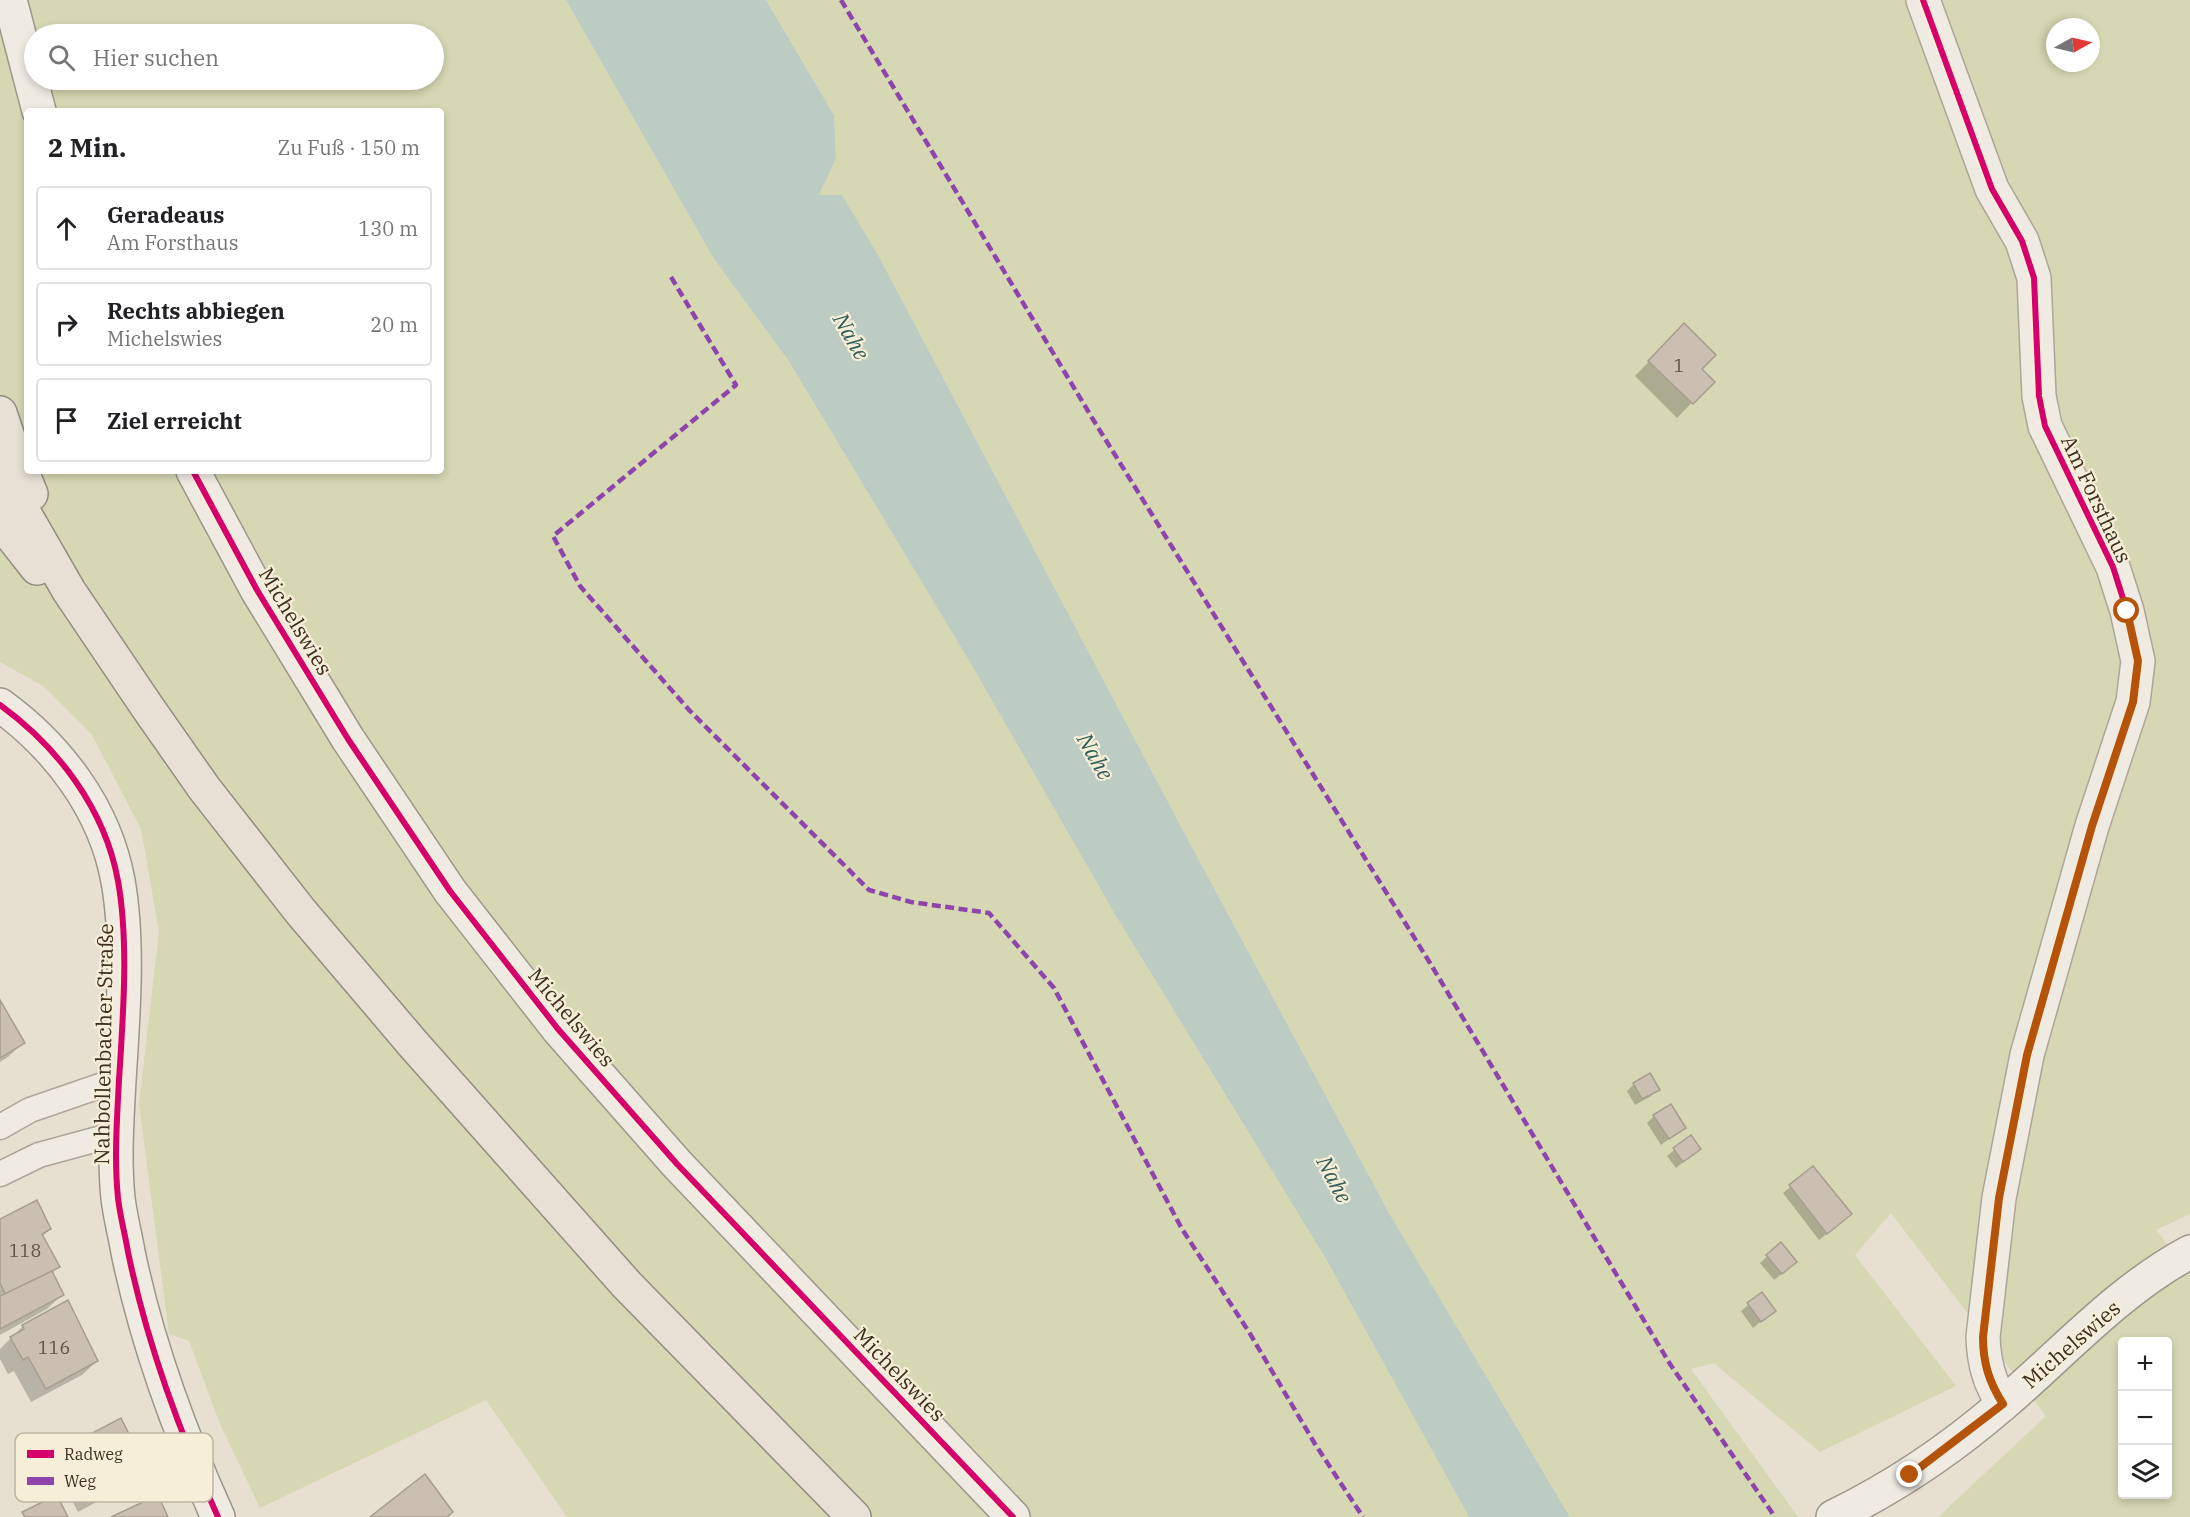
<!DOCTYPE html>
<html lang="de">
<meta charset="utf-8">
<style>
body{margin:0;font-family:"IBM Plex Serif",serif;background:#f2f2f2;color:#202124}
.controls{position:absolute;right:18px;bottom:18px;display:grid;overflow:hidden;border-radius:6px;box-shadow:0 3px 9px #0003}
.controls button{width:54px;height:54px;display:grid;place-items:center;padding:0;border:0;border-bottom:2px solid #e0e0e0;background:#fff;color:#202124;font:30px sans-serif}
.compass{position:absolute;left:2046px;top:18px;width:54px;height:54px;border-radius:50%;background:#fff;box-shadow:0 3px 9px #0003;rotate:82deg}
.stop{position:absolute;width:18px;height:18px;margin:-14px;border:4px solid #b45309;border-radius:50%;background:#fff}
.stop.end{background:#b45309;border-color:#fff;box-shadow:0 2px 6px #0008}
.list{margin:0;padding:0;list-style:none}
h2{display:flex;justify-content:space-between;align-items:center;height:78px;margin:0;padding:0 24px;font-size:26px}
h2 small{font-size:20px;font-weight:400;color:#757577}
.list li{display:grid;grid-template-columns:39px 1fr auto;gap:18px;align-items:center;box-sizing:border-box;height:84px;margin:0 12px 12px;padding:0 12px;border:2px solid #e0e0e0;border-radius:6px}
.list b{display:block;font-size:22px;white-space:nowrap}
.list p{margin:0;font-size:20px;white-space:nowrap;color:#757577}
.list em{font-size:20px;font-style:normal;color:#757577}
.icon{flex:none;width:33px;height:33px;fill:none;stroke:currentColor;stroke-width:2;stroke-linecap:round;stroke-linejoin:round}
.map{position:relative;flex:none;width:2190px;height:1517px;overflow:hidden}
.search{position:absolute;background:#fff;box-shadow:0 3px 9px #0003;left:24px;top:24px;width:420px;height:66px;display:flex;align-items:center;gap:15px;box-sizing:border-box;padding:0 21px;border-radius:33px;color:#757577;font-size:22px}
.panel{position:absolute;background:#fff;box-shadow:0 3px 9px #0003;left:24px;top:108px;width:420px;height:366px;border-radius:6px}
.map>svg:first-child{display:block}
.green{fill:#d6d7b3;fill-rule:evenodd}
.water{fill:#bcccc2}
.shadow{fill:#0003}
.building{fill:#cbbfb2;stroke:#a89c90;stroke-width:1.5}
.lines{fill:none;stroke-linecap:round;stroke-linejoin:round}
.lane-casing{stroke:#ada599;stroke-width:27}
.street-casing{stroke:#ada599;stroke-width:36}
.secondary-casing{stroke:#9c958a;stroke-width:36}
.primary-casing{stroke:#928b80;stroke-width:36}
.lane{stroke:#efebe3;stroke-width:24}
.street{stroke:#efebe3;stroke-width:33}
.secondary{stroke:#efebe3;stroke-width:33}
.primary{stroke:#e6e1d4;stroke-width:33}
.quiet{stroke:#8e44ad;stroke-width:4.5;stroke-dasharray:9 4.5;stroke-linecap:butt}
.cycleway-casing{stroke:#f7eed8;stroke-width:10}
.cycleway{stroke:#d6006c;stroke-width:6}
.route{stroke:#b45309;stroke-width:8}
.labels{text-anchor:middle;dominant-baseline:central;stroke-width:4.5;stroke-linejoin:round;paint-order:stroke}
.number-label{font-size:18px;fill:#605244}
.street-label{font-size:21px;fill:#3d2e20;stroke:#f7eed8}
.water-label{font-size:22px;font-style:italic;fill:#2f5d5a;stroke:#f7eed8}
.key{fill:#f7eed8;stroke:#bfb4a1;stroke-width:1.5}
.key-label{font-size:16px;fill:#3d2e20}
</style>
<div class="map">
<svg width="2190" height="1517" viewBox="0 0 2190 1517">
<rect width="100%" height="100%" fill="#e7e0d1"/>
<g class="green">
<path d="M 0,0 L 566,0 L 714,259 L 788,360 L 968,659 L 1116,916 L 1326,1259 L 1469,1517 L 567,1517 L 486,1400 L 260,1508 L 220,1424 L 189,1341 L 169,1334 L 139,1104 L 159,932 L 141,829 L 92,735 L 43,686 L 0,662 ZM 34,34 L 434,34 L 434,80 L 34,80 ZM 27,111 L 441,111 L 441,471 L 27,471 Z"/>
<path d="M 766,0 L 2190,0 L 2190,1214 L 2156,1230 L 2190,1273 L 2190,1517 L 1938,1517 L 2046,1416 L 1891,1213 L 1855,1255 L 1956,1386 L 1820,1452 L 1714,1363 L 1691,1369 L 1798,1517 L 1570,1517 L 1389,1213 L 1194,851 L 878,255 L 819,195 L 836,159 L 834,115 ZM 2055,27 L 2091,27 L 2091,63 L 2055,63 ZM 2122,1342 L 2168,1342 L 2168,1494 L 2122,1494 Z"/>
</g>
<path class="water" d="M 566,0 L 766,0 L 834,115 L 836,159 L 819,195 L 842,195 L 878,255 L 1194,851 L 1389,1213 L 1570,1517 L 1469,1517 L 1326,1259 L 1116,916 L 968,659 L 788,360 L 714,259 Z"/>
<g class="shadow">
<path d="M 1684,325 L 1700,369 L 1712,382 L 1677,418 L 1635,376 Z"/>
<path d="M 0,1003 L 23,1043 L 8,1057 L 0,1062 Z"/>
<path d="M 1634,1084 L 1658,1089 L 1651,1096 L 1635,1105 L 1627,1091 Z"/>
<path d="M 1654,1116 L 1684,1128 L 1661,1145 L 1647,1123 Z"/>
<path d="M 1690,1137 L 1699,1149 L 1676,1168 L 1667,1156 Z"/>
<path d="M 1813,1168 L 1843,1221 L 1819,1240 L 1783,1193 Z"/>
<path d="M 0,1221 L 50,1229 L 42,1237 L 58,1267 L 52,1273 L 62,1295 L 47,1309 L 0,1335 Z"/>
<path d="M 1781,1244 L 1788,1269 L 1774,1280 L 1760,1263 Z"/>
<path d="M 1762,1294 L 1774,1311 L 1753,1328 L 1741,1311 Z"/>
<path d="M 23,1326 L 97,1361 L 82,1375 L 31,1402 L 14,1371 L 8,1374 L 0,1359 L 0,1349 Z"/>
<path d="M 141,1462 L 127,1476 L 117,1481 L 119,1484 L 104,1498 L 78,1512 L 62,1481 L 33,1495 L 24,1478 L 38,1463 Z"/>
</g>
<g class="building">
<path d="M 1684,323 L 1716,355 L 1702,369 L 1715,382 L 1693,404 L 1648,361 Z"/>
<path d="M 0,1000 L 25,1043 L 0,1058 Z"/>
<path d="M 1650,1073 L 1660,1090 L 1642,1099 L 1633,1083 Z"/>
<path d="M 1671,1104 L 1686,1128 L 1669,1139 L 1653,1115 Z"/>
<path d="M 1691,1135 L 1701,1149 L 1683,1162 L 1673,1148 Z"/>
<path d="M 1813,1166 L 1852,1214 L 1827,1234 L 1789,1185 Z"/>
<path d="M 37,1200 L 51,1229 L 42,1234 L 60,1267 L 6,1295 L 0,1283 L 0,1219 Z"/>
<path d="M 1781,1242 L 1797,1262 L 1782,1274 L 1766,1255 Z"/>
<path d="M 52,1271 L 64,1295 L 0,1329 L 0,1296 Z"/>
<path d="M 1762,1292 L 1776,1311 L 1761,1322 L 1747,1303 Z"/>
<path d="M 68,1300 L 98,1361 L 46,1389 L 28,1357 L 23,1360 L 10,1337 L 24,1329 L 22,1325 Z"/>
<path d="M 121,1418 L 143,1462 L 116,1476 L 121,1484 L 93,1499 L 76,1467 L 48,1482 L 37,1462 Z"/>
<path d="M 425,1474 L 453,1512 L 447,1517 L 370,1517 Z"/>
<path d="M 57,1495 L 68,1517 L 25,1517 L 22,1512 Z"/>
<path d="M 158,1495 L 168,1517 L 111,1517 Z"/>
</g>
<g class="lines">
<defs>
<g id="lane">
<path d="M 0,1127 L 30,1110 L 120,1079"/>
<path d="M 0,1174 L 39,1155 L 116,1134"/>
</g>
<path id="street" d="M 1923,0 L 1992,189 L 2022,241 L 2034,278 L 2039,396 L 2045,426 L 2113,567 L 2127,611 L 2138,661 L 2133,702 L 2092,826 L 2027,1055 L 1999,1198 L 1983,1337 C 1984,1363 1989,1382 2003,1404"/>
<g id="secondary">
<path d="M 10,0 L 39,111"/>
<path d="M 193,471 L 257,590 L 348,739 L 450,891 L 558,1029 L 677,1164 L 1013,1517"/>
<path d="M 0,705 C 58,747 105,809 118,881 C 129,942 123,1018 119,1080 C 117,1119 114,1159 118,1198 C 120,1216 125,1234 128,1252 C 147,1344 179,1431 218,1517"/>
<path d="M 1833,1517 C 1895,1487 1951,1449 2003,1404 C 2064,1352 2119,1290 2190,1252"/>
</g>
<g id="primary">
<path d="M 0,413 L 9,440 L 31,494"/>
<path d="M 0,471 L 69,591 L 148,708 L 204,788 L 301,912 L 414,1045 L 627,1285 L 854,1517"/>
<path d="M 0,521 L 37,568"/>
</g>
</defs>
<use href="#lane" class="lane-casing"/>
<use href="#street" class="street-casing"/>
<use href="#secondary" class="secondary-casing"/>
<use href="#primary" class="primary-casing"/>
<use href="#lane" class="lane"/>
<use href="#street" class="street"/>
<use href="#secondary" class="secondary"/>
<use href="#primary" class="primary"/>
<g class="quiet">
<path d="M 841,0 L 1094,421 L 1430,963 L 1670,1364 L 1775,1517"/>
<path d="M 671,277 L 736,385 L 553,536 L 580,586 L 690,711 L 869,890 L 911,902 L 989,913 L 1054,988 L 1182,1229 L 1249,1332 L 1315,1444 L 1363,1517"/>
</g>
<defs>
<g id="cycleway">
<path d="M 1923,0 L 1992,189 L 2022,241 L 2034,278 L 2039,396 L 2045,426 L 2113,567 L 2127,611 L 2138,661 L 2133,702 L 2092,826 L 2027,1055 L 1999,1198 L 1983,1337 C 1984,1363 1989,1382 2003,1404"/>
<path d="M 193,471 L 257,590 L 348,739 L 450,891 L 558,1029 L 677,1164 L 1013,1517"/>
<path d="M 0,705 C 58,747 105,809 118,881 C 129,942 123,1018 119,1080 C 117,1119 114,1159 118,1198 C 120,1216 125,1234 128,1252 C 147,1344 179,1431 218,1517"/>
</g>
</defs>
<use href="#cycleway" class="cycleway-casing"/>
<use href="#cycleway" class="cycleway"/>
</g>
<g class="lines">
<path class="route" d="M 1910,1475 L 2003,1404 C 1989,1382 1983,1363 1983,1337 L 1999,1198 L 2027,1055 L 2092,826 L 2133,702 L 2138,661 L 2127,611"/>
</g>
<g class="labels">
<g class="number-label">
<text x="1679" y="365">1</text>
<text x="25" y="1250">118</text>
<text x="54" y="1347">116</text>
</g>
<g class="street-label">
<text transform="translate(2097 499) rotate(65)">Am Forsthaus</text>
<text transform="translate(296 621) rotate(59)">Michelswies</text>
<text transform="translate(572 1017) rotate(50)">Michelswies</text>
<text transform="translate(103 1044) rotate(-89)">Nahbollenbacher Straße</text>
<text transform="translate(2071 1344) rotate(-41)">Michelswies</text>
<text transform="translate(900 1374) rotate(46)">Michelswies</text>
</g>
<g class="water-label">
<text transform="translate(852 336) rotate(60)">Nahe</text>
<text transform="translate(1096 756) rotate(60)">Nahe</text>
<text transform="translate(1335 1179) rotate(62)">Nahe</text>
</g>
</g>
<rect x="15" y="1433" width="198" height="69" rx="9" class="key"/>
<rect x="27" y="1450" width="27" height="8" fill="#d6006c"/>
<rect x="27" y="1477" width="27" height="8" fill="#8e44ad"/>
<g class="key-label">
<text x="64" y="1460">Radweg</text>
<text x="64" y="1487">Weg</text>
</g>
</svg>
<div class="controls">
<button>+</button>
<button>−</button>
<button><svg class="icon" aria-label="layers" viewBox="0 0 24 24"><path d="M12 4l9 5-9 5-9-5zM3 14l9 5 9-5"/></svg></button>
</div>
<svg class="compass" viewBox="-18 -18 36 36"><path d="M0-13l5 13h-10z" fill="#e53935"/><path d="M0 13l5-13h-10z" fill="#757577"/></svg>
<div class="stop" style="left:2127px;top:611px"></div>
<div class="stop end" style="left:1910px;top:1475px"></div>
<div class="search"><svg class="icon" aria-label="search" viewBox="0 0 24 24"><circle cx="10" cy="10" r="6"/><path d="M15 15l6 6"/></svg>Hier suchen</div>
<section class="panel">
<h2>2 Min.<small>Zu Fuß · 150 m</small></h2>
<ul class="list">
<li><svg class="icon" aria-label="ahead" viewBox="0 0 24 24"><path d="M12 20V5M6 11l6-6 6 6"/></svg><div><b>Geradeaus</b><p>Am Forsthaus</p></div><em>130 m</em></li>
<li><svg class="icon" aria-label="right" viewBox="0 0 24 24"><path d="M7 20v-9h11M14 6l5 5-5 5"/></svg><div><b>Rechts abbiegen</b><p>Michelswies</p></div><em>20 m</em></li>
<li><svg class="icon" aria-label="arrive" viewBox="0 0 24 24"><path d="M6 21V4h12l-3 4 3 4H6"/></svg><div><b>Ziel erreicht</b></div></li>
</ul>
</section>
</div>
